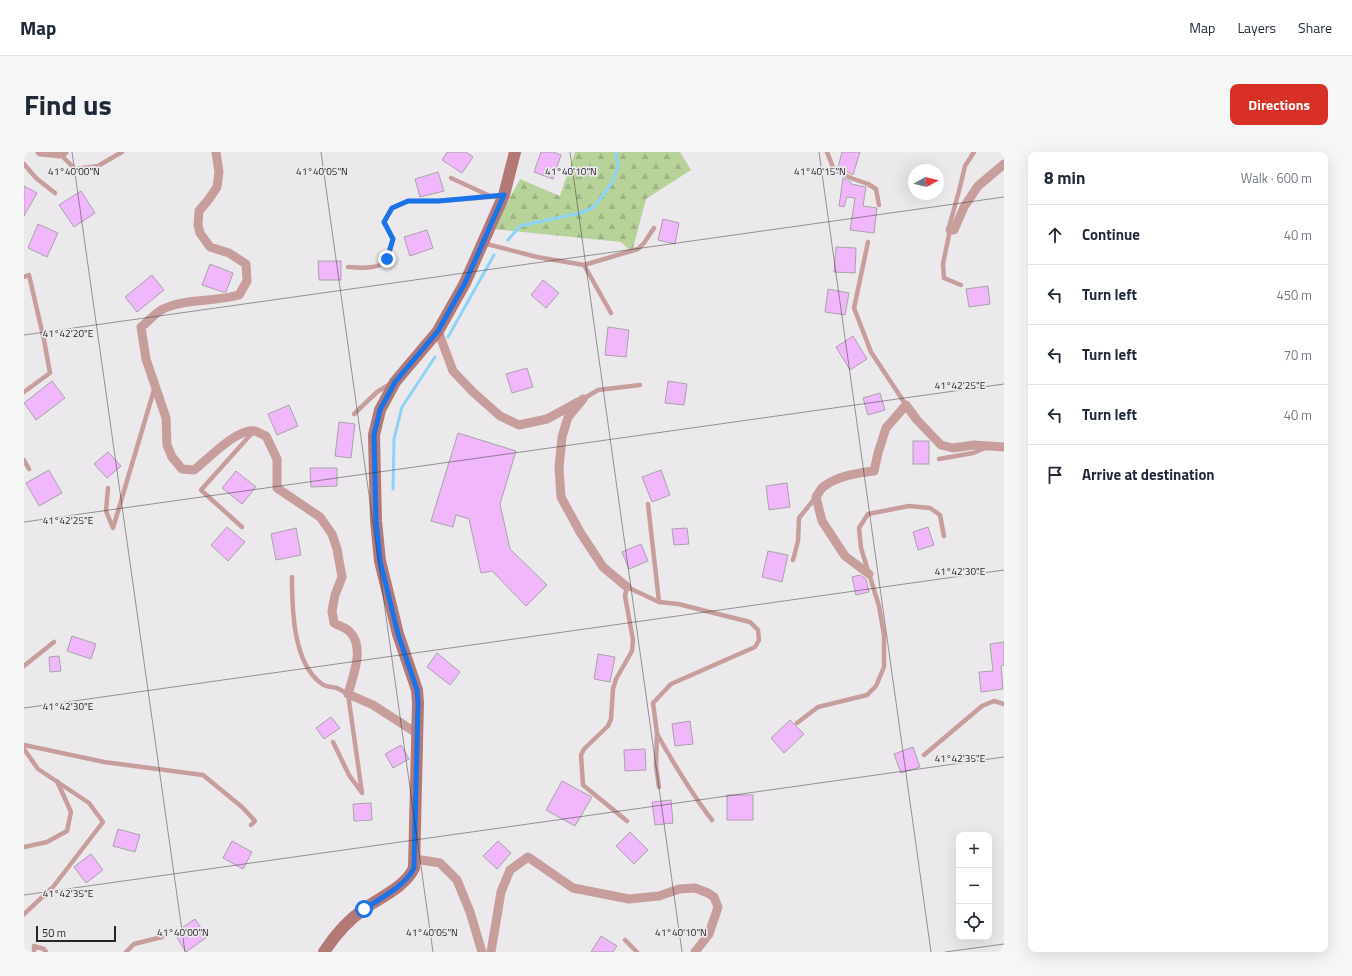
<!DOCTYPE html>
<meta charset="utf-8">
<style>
body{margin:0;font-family:"Titillium Web",sans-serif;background:#f6f6f7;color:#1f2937}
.controls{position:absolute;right:12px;bottom:12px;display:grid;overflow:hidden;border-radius:8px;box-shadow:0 4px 16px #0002}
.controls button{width:36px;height:36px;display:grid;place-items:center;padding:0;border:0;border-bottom:1px solid #e0e1e3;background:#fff;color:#1f2937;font:20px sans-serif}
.compass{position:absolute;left:884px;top:12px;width:36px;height:36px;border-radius:50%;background:#fff;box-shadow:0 4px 16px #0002;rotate:82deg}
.scale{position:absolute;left:12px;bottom:10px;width:80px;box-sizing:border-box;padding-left:4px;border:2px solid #272527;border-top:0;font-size:11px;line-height:14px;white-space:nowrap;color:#272527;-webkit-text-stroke:3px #ece9ed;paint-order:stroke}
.stop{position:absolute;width:12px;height:12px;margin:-9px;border:3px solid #1a73e8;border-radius:50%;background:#fff}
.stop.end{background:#1a73e8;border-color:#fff;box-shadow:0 1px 4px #0008}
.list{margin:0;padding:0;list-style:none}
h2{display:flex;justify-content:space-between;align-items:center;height:52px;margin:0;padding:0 16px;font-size:17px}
h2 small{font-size:13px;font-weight:400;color:#747a83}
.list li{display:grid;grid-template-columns:26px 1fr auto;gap:12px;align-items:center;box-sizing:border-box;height:60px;padding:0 16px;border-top:1px solid #e0e1e3}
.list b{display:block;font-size:15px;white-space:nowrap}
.list em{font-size:13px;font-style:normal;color:#747a83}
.icon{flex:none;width:22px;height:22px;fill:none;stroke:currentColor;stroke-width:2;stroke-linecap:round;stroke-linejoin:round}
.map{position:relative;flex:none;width:980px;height:800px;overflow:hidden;border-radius:8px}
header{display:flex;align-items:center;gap:24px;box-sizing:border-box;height:56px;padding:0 20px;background:#fff;border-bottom:1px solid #e0e1e3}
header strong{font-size:19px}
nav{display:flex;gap:22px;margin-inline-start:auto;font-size:14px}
.intro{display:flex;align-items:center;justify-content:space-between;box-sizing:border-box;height:96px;padding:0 24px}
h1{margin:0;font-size:28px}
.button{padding:10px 18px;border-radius:8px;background:#d93025;color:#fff;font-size:14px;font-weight:700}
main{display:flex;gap:24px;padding:0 24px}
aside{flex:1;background:#fff;border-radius:8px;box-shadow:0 4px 16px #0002}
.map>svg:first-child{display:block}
.forest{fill:url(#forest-firs)}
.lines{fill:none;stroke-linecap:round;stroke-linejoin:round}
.stream{stroke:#8cd4f6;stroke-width:3}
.building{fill:#f0b8fa;stroke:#a7a4a7}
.lane{stroke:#c79e9c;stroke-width:4.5}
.street{stroke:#c79e9c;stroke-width:9}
.secondary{stroke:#b37976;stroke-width:12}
.route{stroke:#1a73e8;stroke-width:5}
.ticks{fill:none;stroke:#272527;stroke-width:1;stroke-opacity:0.45}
.ticks-label{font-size:10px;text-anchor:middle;fill:#272527;stroke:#ece9ed;stroke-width:3.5;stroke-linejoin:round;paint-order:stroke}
</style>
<header>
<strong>Map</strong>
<nav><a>Map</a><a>Layers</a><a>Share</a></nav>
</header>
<div class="intro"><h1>Find us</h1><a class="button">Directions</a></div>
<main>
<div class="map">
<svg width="980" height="800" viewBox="0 0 980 800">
<defs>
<pattern id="forest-firs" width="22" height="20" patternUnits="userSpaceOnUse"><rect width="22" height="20" fill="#b7d39a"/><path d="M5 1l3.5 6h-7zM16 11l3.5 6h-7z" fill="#9db585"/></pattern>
</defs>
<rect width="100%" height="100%" fill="#ece9ed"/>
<path class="forest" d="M 551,0 L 656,0 L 667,18 L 622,47 L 608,100 L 597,90 L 469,77 L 496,27 L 536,44 Z"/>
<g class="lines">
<g class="stream">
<path d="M 484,88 L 496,74 L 556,61 L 570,55 L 587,32 L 594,15 L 592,0"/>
<path d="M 424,185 L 470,103"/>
<path d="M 369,337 L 370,287 L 378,255 L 411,205"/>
</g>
</g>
<g class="building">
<path d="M 423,0 L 442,0 L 449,5 L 438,21 L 418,8 Z"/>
<path d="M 517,0 L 529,0 L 537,3 L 529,27 L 510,20 Z"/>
<path d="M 818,0 L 836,0 L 829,23 L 820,18 L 820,16 L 814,15 Z"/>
<path d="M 414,20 L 420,39 L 396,45 L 391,27 Z"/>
<path d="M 819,26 L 827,30 L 827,32 L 842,35 L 839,54 L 853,56 L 850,81 L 826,78 L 831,46 L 823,45 L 820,55 L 815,54 Z"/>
<path d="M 0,34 L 13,41 L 0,64 Z"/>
<path d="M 57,39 L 71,61 L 50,75 L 35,53 Z"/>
<path d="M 639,67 L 655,71 L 651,92 L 634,88 Z"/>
<path d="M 14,72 L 34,81 L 23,105 L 4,96 Z"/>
<path d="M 403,78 L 409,96 L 386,104 L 380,85 Z"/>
<path d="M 812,95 L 832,96 L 831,121 L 810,120 Z"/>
<path d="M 294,109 L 317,109 L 317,128 L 295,128 Z"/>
<path d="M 186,112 L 209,121 L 202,140 L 199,140 L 178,133 Z"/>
<path d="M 128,123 L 140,138 L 113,160 L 101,145 Z"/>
<path d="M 519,128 L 535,141 L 522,156 L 507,143 Z"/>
<path d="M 964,134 L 966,152 L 945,155 L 942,137 Z"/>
<path d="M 804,137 L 825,141 L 821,163 L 801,160 Z"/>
<path d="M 584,175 L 605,178 L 602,205 L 581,203 Z"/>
<path d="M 829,184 L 843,207 L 826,218 L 812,195 Z"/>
<path d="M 503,216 L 509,235 L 488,241 L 482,222 Z"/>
<path d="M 28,229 L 41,246 L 12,268 L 0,251 Z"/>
<path d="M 644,229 L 663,232 L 660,253 L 641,251 Z"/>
<path d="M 856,241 L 861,258 L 844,263 L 839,246 Z"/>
<path d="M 265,253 L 274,274 L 253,283 L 244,262 Z"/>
<path d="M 315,270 L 331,272 L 327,306 L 311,304 Z"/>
<path d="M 434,281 L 492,299 L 476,352 L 486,397 L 523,433 L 502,454 L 468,419 L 457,421 L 445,367 L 432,363 L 429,375 L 407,369 Z"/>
<rect x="889" y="289" width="16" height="23"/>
<path d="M 84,300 L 97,314 L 83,326 L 70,312 Z"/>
<path d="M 286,316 L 313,316 L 313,334 L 287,335 Z"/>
<path d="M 25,318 L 38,341 L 15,354 L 2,331 Z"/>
<path d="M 637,318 L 646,343 L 628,350 L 618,325 Z"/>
<path d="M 212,319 L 232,335 L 218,352 L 198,336 Z"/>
<path d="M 763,331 L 766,355 L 745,358 L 742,334 Z"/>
<path d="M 203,375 L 221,390 L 204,409 L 187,393 Z"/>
<path d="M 904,375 L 910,393 L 894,398 L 889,380 Z"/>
<path d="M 272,376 L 277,403 L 252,408 L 247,382 Z"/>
<path d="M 663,376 L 665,392 L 650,393 L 648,377 Z"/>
<path d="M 617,392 L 624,409 L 605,417 L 598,400 Z"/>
<path d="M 744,399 L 764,403 L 758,430 L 738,425 Z"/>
<path d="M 836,423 L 842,427 L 845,440 L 832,443 L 828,425 Z"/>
<path d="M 48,484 L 72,492 L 67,507 L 43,499 Z"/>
<path d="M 980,490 L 980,513 L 977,514 L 979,537 L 957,540 L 955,520 L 969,519 L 966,492 Z"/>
<path d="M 413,501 L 436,520 L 426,533 L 403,515 Z"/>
<path d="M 574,502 L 591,505 L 586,530 L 570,527 Z"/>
<path d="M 35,504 L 37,519 L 26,520 L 25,505 Z"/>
<path d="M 307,565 L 316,576 L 300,587 L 292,576 Z"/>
<path d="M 766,568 L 780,582 L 760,601 L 747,586 Z"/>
<path d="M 666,569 L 669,592 L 651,594 L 648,572 Z"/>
<path d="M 377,593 L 385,607 L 369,616 L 361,602 Z"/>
<path d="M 889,595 L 896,615 L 877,621 L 870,602 Z"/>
<path d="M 621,597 L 622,618 L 601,619 L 600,598 Z"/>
<path d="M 538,629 L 568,645 L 551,674 L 522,658 Z"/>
<rect x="703" y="643" width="26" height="25"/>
<path d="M 647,648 L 649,671 L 631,673 L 628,650 Z"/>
<path d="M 347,651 L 348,668 L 330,669 L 329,652 Z"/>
<path d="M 94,677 L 116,683 L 111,700 L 89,694 Z"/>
<path d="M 606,680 L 624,698 L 610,712 L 592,694 Z"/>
<path d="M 208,689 L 228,700 L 219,717 L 199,706 Z"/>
<path d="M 474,689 L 487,701 L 473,717 L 459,704 Z"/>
<path d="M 67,702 L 79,718 L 62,731 L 50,715 Z"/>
<path d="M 171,767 L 183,785 L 162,800 L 150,781 Z"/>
<path d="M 577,784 L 593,794 L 589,800 L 567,800 Z"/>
</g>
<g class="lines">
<g class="lane">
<path d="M 803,0 L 810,18 L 827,26 L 844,32 L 852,37 L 855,53"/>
<path d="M 36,2 L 51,17 L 74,14 L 98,0"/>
<path d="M 0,12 L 12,26 L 31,41"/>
<path d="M 427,26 L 466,44"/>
<path d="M 844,90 L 830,156 L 847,200 L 882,253"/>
<path d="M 459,91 L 513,105 L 560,113 L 614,97 L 620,91 L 630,76"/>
<path d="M 560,113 L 587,161"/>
<path d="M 324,115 C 336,116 358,118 363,106 C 366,100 367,93 369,87 L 360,70 L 368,56 L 384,49 L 415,49 L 478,44"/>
<path d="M 0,125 L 5,123 L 20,188 L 26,221 L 0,240"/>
<path d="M 937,133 L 920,126 L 919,112 L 926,78 L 925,75 L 935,39 L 941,14 L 950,0"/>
<path d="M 559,247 L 574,238 L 616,233"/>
<path d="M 330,262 L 353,240 L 366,232"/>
<path d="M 915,307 L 949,301 L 961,296"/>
<path d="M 0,308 L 5,317"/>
<path d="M 84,336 L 82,359 L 89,376 L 130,238"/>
<path d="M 624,352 L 635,450"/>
<path d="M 218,375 L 177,338 L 229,280"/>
<path d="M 769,408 L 774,389 L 775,366 L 792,345"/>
<path d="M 268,425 C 268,457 269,512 298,532 C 302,535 308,535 313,536 C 317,538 320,540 324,542 L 338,641 L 325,623 L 309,590"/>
<path d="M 0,514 L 30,490"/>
<path d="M 773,571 L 794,555 L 843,543 L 852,534 L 860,515 L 860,483 L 855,454 L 837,396 L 835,376 L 844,362 L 885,354 L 906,356 L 916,363 L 920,384"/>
<path d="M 633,582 C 650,612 667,641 688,668"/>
<path d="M 0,593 L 80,610 L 179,623 L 218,655 L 231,669 L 227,673"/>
<path d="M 0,597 L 14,617 L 65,651 L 79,670 L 29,735 L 0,762"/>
<path d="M 900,603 L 958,554 L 970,549 L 980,552"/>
<path d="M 603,669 L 559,633 L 557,603 L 560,597 L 584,574 L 587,567 L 589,537 L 592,527 L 608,499 L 609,488 L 601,444 L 603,435 L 635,450 L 654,452 L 726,470 L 734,478 L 735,488 L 731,495 L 647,532 L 629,551 L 633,581 L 632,614 L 635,635"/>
<path d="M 0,695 L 23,690 L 43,679 L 47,660 L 33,629"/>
<path d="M 601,788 L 613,800"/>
<path d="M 10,800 L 10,794 L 20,797 L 22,800"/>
<path d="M 102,800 L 110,792 L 138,785"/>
</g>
<g class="street">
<path d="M 16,0 L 36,2 L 40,0"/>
<path d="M 192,0 L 195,20 L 193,35 L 185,47 L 175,59 L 174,73 L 176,81 L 186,95 L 205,101 L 222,112 L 223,129 L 215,143 C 191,150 163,146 139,157 C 131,161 124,170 117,175 L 122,207 L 142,266 L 143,293 L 148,305 L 158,317 L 170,318 C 183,308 214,275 231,279 C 234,280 239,283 242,284 L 253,307 L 253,336 L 296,365 L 308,382 L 313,397 L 318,425 L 311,443 L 308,459 L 310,471 C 315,474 323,476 326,480 C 341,496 329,524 324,542 L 349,553 L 394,582"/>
<path d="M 926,78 L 930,78 L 940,55 L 954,34 L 980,12"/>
<path d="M 414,179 L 429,219 L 449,240 L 476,264 L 495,273 L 523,267 L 554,250"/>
<path d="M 559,247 L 544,265 L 538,285 L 535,316 L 537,345 L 556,380 L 579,415 L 603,435"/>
<path d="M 845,422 L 821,404 L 798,369 L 792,345 C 794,342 796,338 799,335 C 813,324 833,321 850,319 L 854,301 L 862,276 L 882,253 L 893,268 L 917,293 L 929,296 L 950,293 L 980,295"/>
<path d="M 391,707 L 416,711 L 433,728 L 446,760 L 458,800"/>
<path d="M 467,800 L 477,740 L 486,718 L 504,705 L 549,736 L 605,747 L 635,744 L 655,737 L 671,736 L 684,741 L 690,745 L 694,755 L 685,782 L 671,800"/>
</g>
<path class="secondary" d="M 300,800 C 311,783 323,769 340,757 C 357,745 381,735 390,716 L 394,551 L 393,538 L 374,482 L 356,409 L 352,369 L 350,283 L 356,258 L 371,230 L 414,179 L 441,131 L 480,43 L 491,0"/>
</g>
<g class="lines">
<path class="route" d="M 340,757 C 357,746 381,734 390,716 L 394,551 L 393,538 L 374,482 L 356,409 L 352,369 L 350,283 L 356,258 L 371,230 L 414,179 L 441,131 L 480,43 L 415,49 L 384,49 L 368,56 L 360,70 L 369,87 L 363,107"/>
</g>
<path class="ticks" d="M 48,0 L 161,800M 297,0 L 409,800M 546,0 L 658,800M 795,0 L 907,800M 0,183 L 980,45M 0,370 L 980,232M 0,556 L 980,418M 0,743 L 980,605M 921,800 L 980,792"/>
<g class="ticks-label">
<text x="50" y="23">41°40'00"N</text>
<text x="298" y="23">41°40'05"N</text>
<text x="547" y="23">41°40'10"N</text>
<text x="796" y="23">41°40'15"N</text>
<text x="44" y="185">41°42'20"E</text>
<text x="936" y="237">41°42'25"E</text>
<text x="44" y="372">41°42'25"E</text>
<text x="936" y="423">41°42'30"E</text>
<text x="44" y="558">41°42'30"E</text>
<text x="936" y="610">41°42'35"E</text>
<text x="44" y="745">41°42'35"E</text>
<text x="159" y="784">41°40'00"N</text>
<text x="408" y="784">41°40'05"N</text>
<text x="657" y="784">41°40'10"N</text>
</g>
</svg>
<div class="controls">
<button>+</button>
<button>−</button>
<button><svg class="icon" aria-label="locate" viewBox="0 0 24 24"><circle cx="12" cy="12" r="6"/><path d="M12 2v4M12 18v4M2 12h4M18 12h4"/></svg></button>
</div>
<svg class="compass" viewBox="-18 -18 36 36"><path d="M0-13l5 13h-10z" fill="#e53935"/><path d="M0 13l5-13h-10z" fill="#747a83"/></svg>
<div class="scale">50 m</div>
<div class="stop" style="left:340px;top:757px"></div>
<div class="stop end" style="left:363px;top:107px"></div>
</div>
<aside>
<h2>8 min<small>Walk · 600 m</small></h2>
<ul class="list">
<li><svg class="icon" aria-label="ahead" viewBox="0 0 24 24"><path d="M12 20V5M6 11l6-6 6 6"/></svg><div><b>Continue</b></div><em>40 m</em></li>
<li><svg class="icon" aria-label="left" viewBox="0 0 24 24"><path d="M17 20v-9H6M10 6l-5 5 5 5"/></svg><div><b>Turn left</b></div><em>450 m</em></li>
<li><svg class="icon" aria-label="left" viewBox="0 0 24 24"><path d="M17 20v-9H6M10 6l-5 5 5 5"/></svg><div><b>Turn left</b></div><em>70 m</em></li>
<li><svg class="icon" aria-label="left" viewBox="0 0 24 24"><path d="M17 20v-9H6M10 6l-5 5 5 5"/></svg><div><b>Turn left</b></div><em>40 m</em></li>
<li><svg class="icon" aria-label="arrive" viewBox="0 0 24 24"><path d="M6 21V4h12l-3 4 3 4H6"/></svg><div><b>Arrive at destination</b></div></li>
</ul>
</aside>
</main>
